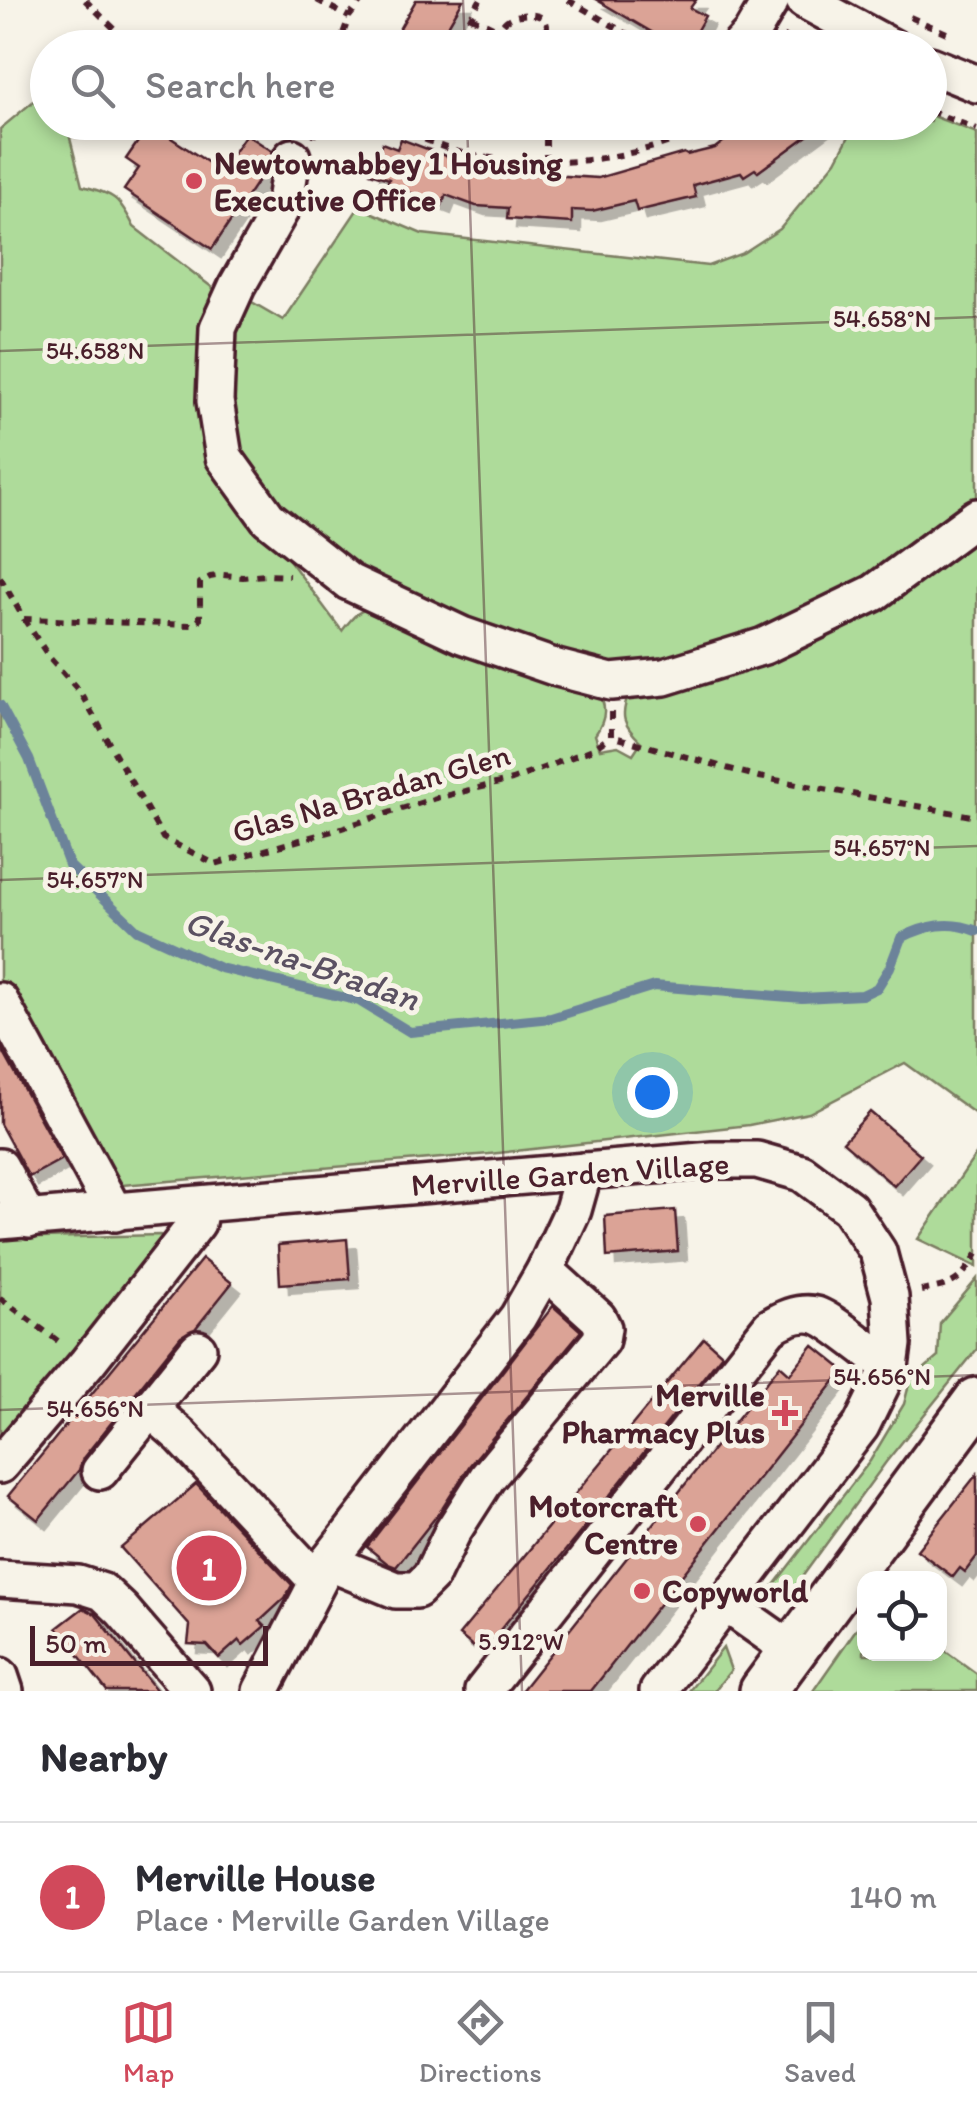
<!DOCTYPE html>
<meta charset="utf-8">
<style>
body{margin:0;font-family:Itim,sans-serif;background:#f7f7f7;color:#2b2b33}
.controls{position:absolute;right:30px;bottom:30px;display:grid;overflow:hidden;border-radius:20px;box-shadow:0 5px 15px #0003}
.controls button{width:90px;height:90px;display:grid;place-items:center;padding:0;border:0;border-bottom:2px solid #e1e1e2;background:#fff;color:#2b2b33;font:50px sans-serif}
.scale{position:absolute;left:30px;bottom:25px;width:238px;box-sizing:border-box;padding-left:10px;border:5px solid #4a1f2b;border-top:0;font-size:28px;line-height:35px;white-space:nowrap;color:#4a1f2b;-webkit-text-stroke:8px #f7f3e8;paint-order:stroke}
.you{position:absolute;left:652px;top:1092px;width:35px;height:35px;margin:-25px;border:8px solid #fff;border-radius:50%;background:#1a73e8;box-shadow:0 0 0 15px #1a73e833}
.badge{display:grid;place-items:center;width:65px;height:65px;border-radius:50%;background:#d1495b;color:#fff;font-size:32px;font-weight:700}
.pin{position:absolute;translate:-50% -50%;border:5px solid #fff;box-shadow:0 2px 10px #0006}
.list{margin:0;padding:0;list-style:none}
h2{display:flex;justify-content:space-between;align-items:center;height:130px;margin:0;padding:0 40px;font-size:42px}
h2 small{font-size:32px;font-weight:400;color:#7c7c81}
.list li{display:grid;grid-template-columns:65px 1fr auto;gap:30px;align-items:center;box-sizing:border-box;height:150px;padding:0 40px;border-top:2px solid #e1e1e2}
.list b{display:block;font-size:38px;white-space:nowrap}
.list p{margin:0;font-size:32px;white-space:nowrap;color:#7c7c81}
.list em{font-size:32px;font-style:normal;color:#7c7c81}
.icon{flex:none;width:55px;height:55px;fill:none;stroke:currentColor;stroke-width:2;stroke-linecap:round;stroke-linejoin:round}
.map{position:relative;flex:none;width:977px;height:1691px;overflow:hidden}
.search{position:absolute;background:#fff;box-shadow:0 5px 15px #0003;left:30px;right:30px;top:30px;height:110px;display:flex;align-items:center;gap:25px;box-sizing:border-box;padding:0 35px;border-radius:55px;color:#7c7c81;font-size:38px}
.sheet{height:280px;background:#fff}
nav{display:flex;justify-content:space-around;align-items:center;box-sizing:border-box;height:140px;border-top:2px solid #e1e1e2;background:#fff;font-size:28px;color:#7c7c81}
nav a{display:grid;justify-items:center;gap:5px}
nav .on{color:#d1495b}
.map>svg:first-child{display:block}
.green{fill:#aedb9a;stroke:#7c7d62;stroke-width:2.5}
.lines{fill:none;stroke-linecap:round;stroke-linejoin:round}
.stream{stroke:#6c839a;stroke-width:10}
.building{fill:#dba396;stroke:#4a1f2b;stroke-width:2.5;filter:url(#shadow)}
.minor-casing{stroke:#4a1f2b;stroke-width:42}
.major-casing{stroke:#4a1f2b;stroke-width:52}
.path{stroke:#4a1f2b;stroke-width:6;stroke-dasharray:8 8;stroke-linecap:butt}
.minor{stroke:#f7f3e8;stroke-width:35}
.major{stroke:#f7f3e8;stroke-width:45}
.ticks{fill:none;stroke:#4a1f2b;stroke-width:2.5;stroke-opacity:0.45}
.poi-dot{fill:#d1495b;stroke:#f7f3e8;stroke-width:4}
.labels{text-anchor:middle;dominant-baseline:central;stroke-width:10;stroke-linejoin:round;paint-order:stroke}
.poi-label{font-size:32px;font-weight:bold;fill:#4a1f2b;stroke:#f7f3e8;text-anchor:start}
.street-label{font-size:32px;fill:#4a1f2b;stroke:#f7f3e8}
.water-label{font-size:35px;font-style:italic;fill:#5b5162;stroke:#f7f3e8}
.ticks-label{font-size:25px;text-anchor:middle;fill:#4a1f2b;stroke:#f7f3e8;stroke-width:10;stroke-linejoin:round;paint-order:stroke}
</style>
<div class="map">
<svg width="977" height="1691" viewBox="0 0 977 1691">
<defs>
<filter id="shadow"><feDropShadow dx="9" dy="9" stdDeviation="0" flood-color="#0004"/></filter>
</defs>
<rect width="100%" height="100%" fill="#f7f3e8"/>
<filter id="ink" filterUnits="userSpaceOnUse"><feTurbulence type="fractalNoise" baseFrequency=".01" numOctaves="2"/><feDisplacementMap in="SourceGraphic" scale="20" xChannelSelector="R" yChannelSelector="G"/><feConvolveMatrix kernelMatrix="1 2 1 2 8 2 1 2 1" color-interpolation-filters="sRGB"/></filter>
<g filter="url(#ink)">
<g class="green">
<path d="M 47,90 L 48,122 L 70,123 L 70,138 L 82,186 C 114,194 119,197 134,227 L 218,292 L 210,301 L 204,327 L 243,498 L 342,631 C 354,615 358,609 379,607 L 596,687 C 607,705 607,718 595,735 L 600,749 L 618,746 L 633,754 L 641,742 C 623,725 619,716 630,692 L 977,532 L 977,1115 L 905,1063 L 809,1113 L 749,1125 L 489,1154 L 122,1185 L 112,1182 L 0,990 L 0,129 Z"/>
<path d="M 930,115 L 977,133 L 977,506 L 918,549 L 772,638 L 612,671 L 482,623 L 472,627 L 334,554 L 277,509 L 249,472 L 235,436 L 231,399 L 235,327 L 250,301 L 283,320 L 359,207 L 422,234 L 708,266 L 743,253 L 780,229 L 836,161 L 856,123 L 930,122 Z"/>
<path d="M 977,1153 L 977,1267 L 918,1239 Z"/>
<path d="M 160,1235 L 170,1242 L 0,1455 L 0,1239 Z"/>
<path d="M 977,1279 L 977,1349 L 886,1462 L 794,1588 L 771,1589 L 870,1461 L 904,1404 L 910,1381 L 938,1357 L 940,1323 Z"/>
<path d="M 864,1618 L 864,1654 L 940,1654 L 940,1647 L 977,1674 L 977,1691 L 813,1691 Z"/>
<path d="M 723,1648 L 731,1670 L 714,1691 L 689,1691 Z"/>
</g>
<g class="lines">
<path class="stream" d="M 0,705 L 29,759 L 69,865 L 137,930 L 220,968 L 359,1001 L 410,1032 L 551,1018 L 654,986 L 802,998 L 862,995 L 877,988 L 890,967 L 901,938 C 926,925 950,920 977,931"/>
</g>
<g class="building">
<path d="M 416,0 L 463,0 L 435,48 L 410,48 L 394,38 Z"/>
<path d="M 597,0 L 696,0 L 690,8 L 705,16 L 688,46 L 675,38 L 672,44 Z"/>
<path d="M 749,122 L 826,122 L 758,172 L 755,169 L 744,176 L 741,172 L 693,185 L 696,197 L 637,211 L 634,201 L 592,211 L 572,210 L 572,223 L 507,219 L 508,208 L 476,206 L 446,195 L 442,205 L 387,184 L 389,179 L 370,173 L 382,143 L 397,149 L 401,139 L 485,171 L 598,178 L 684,153 L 687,155 L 715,148 Z"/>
<path d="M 150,124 L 221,171 L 246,134 L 272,151 L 269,164 L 212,249 L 124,190 L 139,168 L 126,159 Z"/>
<path d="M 0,1046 L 62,1159 L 29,1177 L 0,1124 Z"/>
<path d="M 870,1112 L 921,1155 L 894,1186 L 843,1142 Z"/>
<path d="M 675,1210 L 678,1251 L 607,1257 L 605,1216 Z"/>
<path d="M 347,1239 L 350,1279 L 280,1284 L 278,1245 Z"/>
<path d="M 202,1259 L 232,1283 L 195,1329 L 181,1336 L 83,1458 L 79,1470 L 38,1520 L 8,1496 Z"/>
<path d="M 553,1306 L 581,1331 L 470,1465 L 442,1509 L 396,1567 L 388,1564 L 367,1547 Z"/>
<path d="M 704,1338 L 722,1354 L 579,1534 L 481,1653 L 459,1635 Z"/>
<path d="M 813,1345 L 844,1370 L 591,1691 L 521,1691 L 780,1365 L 790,1374 Z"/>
<path d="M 977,1474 L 977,1556 L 965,1572 L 960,1568 L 953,1577 L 917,1550 Z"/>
<path d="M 196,1484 L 292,1585 L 285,1598 L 260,1621 L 265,1626 L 243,1645 L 239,1640 L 219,1658 L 207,1645 L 188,1644 L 190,1626 L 121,1548 Z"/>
<path d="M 83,1608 L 95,1614 L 157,1691 L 107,1691 L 57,1628 Z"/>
</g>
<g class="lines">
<defs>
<g id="minor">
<path d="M 804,0 L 893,48"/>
<path d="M 738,48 L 751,34 L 771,0"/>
<path d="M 930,65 L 977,84"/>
<path d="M 292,157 L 285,202 L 237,286 L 218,328 L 215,401 L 224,457 L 268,518 L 349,582 L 462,635 L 557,668 L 611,682 L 664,677 L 764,646 L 874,593 L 977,517"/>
<path d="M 0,1001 L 115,1213"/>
<path d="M 0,1167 L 29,1220"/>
<path d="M 0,1221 L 713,1160 L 757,1160 L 802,1173 L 849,1208 L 878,1252 L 890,1297 L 893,1344 L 890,1367 L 861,1426 L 658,1691"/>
<path d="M 150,1409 L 181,1436 L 317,1581"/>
<path d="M 0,1465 L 87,1363 L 197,1223 L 200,1205"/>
<path d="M 100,1471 L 198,1349"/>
<path d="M 328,1562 L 396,1590 L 417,1590 L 431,1576 L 453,1531 L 487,1478 L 601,1340 L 603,1328 L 598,1318 L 545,1270"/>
<path d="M 0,1579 L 78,1584 L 103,1592 L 122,1610 L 192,1691"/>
<path d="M 725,1603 L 773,1637 L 792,1655"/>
<path d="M 0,1676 L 5,1691"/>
<path d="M 261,1691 L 328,1562 L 518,1317 L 545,1270 L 573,1210 L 584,1171"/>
<path d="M 483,1691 L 770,1327 C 784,1318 800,1311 816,1315 C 829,1318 876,1357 890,1367"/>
</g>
<path id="major" d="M 763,1691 L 977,1401"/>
</defs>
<use href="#minor" class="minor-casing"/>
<use href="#major" class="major-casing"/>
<g class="path">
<path d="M 85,0 L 134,48"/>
<path d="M 317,0 L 349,17"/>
<path d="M 568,0 L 652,48"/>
<path d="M 471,17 L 502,31"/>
<path d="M 910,17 L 949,34"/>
<path d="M 784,36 L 805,48"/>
<path d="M 259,48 L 284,36 L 309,48"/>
<path d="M 338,48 L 349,17 L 362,0"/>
<path d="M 454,48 L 480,0"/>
<path d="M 517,48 C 467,18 551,0 547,29 C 547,39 541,43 533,48"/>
<path d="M 930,111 L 977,129"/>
<path d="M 407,122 L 404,131 C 423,138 442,148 462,153 C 471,156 482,157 492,158 C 569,170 648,156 719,122"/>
<path d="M 314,137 L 315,122"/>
<path d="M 546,162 L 546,122"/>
<path d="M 0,577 L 24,619 L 193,625 L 200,619 L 200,583 L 210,577 L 223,575 L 243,577 L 265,575 L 289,576"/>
<path d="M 24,619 L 49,657 L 80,692 L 163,838 L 215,864 L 332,831 L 436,798 L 512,780 L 593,749 L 611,736"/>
<path d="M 611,712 L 611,736 L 759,777 L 977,817"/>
<path d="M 921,1291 C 955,1284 958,1284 977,1254"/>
<path d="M 0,1298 L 62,1344"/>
</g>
<use href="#minor" class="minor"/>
<use href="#major" class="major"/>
</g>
</g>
<path class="ticks" d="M 463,0 L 465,48M 467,122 L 522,1691M 0,351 L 977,317M 0,880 L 977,846M 0,1410 L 977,1375"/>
<g class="poi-dot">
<circle cx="194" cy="181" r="10"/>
<path d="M780 1398h10v10h10v10h-10v10h-10v-10h-10v-10h10z"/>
<circle cx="698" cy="1524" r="10"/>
<circle cx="642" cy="1591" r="10"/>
</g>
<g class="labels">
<g class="poi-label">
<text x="214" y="163">Newtownabbey 1 Housing<tspan x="214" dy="37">Executive Office</tspan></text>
<text x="765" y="1395" text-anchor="end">Merville<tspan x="765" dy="37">Pharmacy Plus</tspan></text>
<text x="678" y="1506" text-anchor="end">Motorcraft<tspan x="678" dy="37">Centre</tspan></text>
<text x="662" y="1591">Copyworld</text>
</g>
<g class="street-label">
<text transform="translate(371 793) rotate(-16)">Glas Na Bradan Glen</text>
<text transform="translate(570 1174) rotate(-4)">Merville Garden Village</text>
</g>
<g class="water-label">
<text transform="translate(302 960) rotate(19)">Glas-na-Bradan</text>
</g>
</g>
<g class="ticks-label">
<text x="882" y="327">54.658°N</text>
<text x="95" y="359">54.658°N</text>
<text x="882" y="856">54.657°N</text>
<text x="95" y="888">54.657°N</text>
<text x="882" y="1385">54.656°N</text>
<text x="95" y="1417">54.656°N</text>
<text x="521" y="1650">5.912°W</text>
</g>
</svg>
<div class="controls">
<button><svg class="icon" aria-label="locate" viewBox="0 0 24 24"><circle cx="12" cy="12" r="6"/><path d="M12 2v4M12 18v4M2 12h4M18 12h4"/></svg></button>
</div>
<div class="scale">50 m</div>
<div class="you"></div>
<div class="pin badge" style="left:209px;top:1568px">1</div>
<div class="search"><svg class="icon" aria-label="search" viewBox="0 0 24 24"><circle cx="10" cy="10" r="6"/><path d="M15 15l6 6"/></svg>Search here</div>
</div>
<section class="sheet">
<h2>Nearby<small></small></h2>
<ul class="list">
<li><span class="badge">1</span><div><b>Merville House</b><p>Place · Merville Garden Village</p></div><em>140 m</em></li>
</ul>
</section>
<nav>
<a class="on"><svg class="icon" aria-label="map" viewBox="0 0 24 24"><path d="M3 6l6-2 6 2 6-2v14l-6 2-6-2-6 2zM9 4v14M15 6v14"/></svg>Map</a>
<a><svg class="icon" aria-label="directions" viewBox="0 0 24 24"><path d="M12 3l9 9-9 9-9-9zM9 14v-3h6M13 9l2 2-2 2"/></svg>Directions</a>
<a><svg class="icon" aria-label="saved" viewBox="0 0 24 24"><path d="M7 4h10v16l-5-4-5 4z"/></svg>Saved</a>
</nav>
